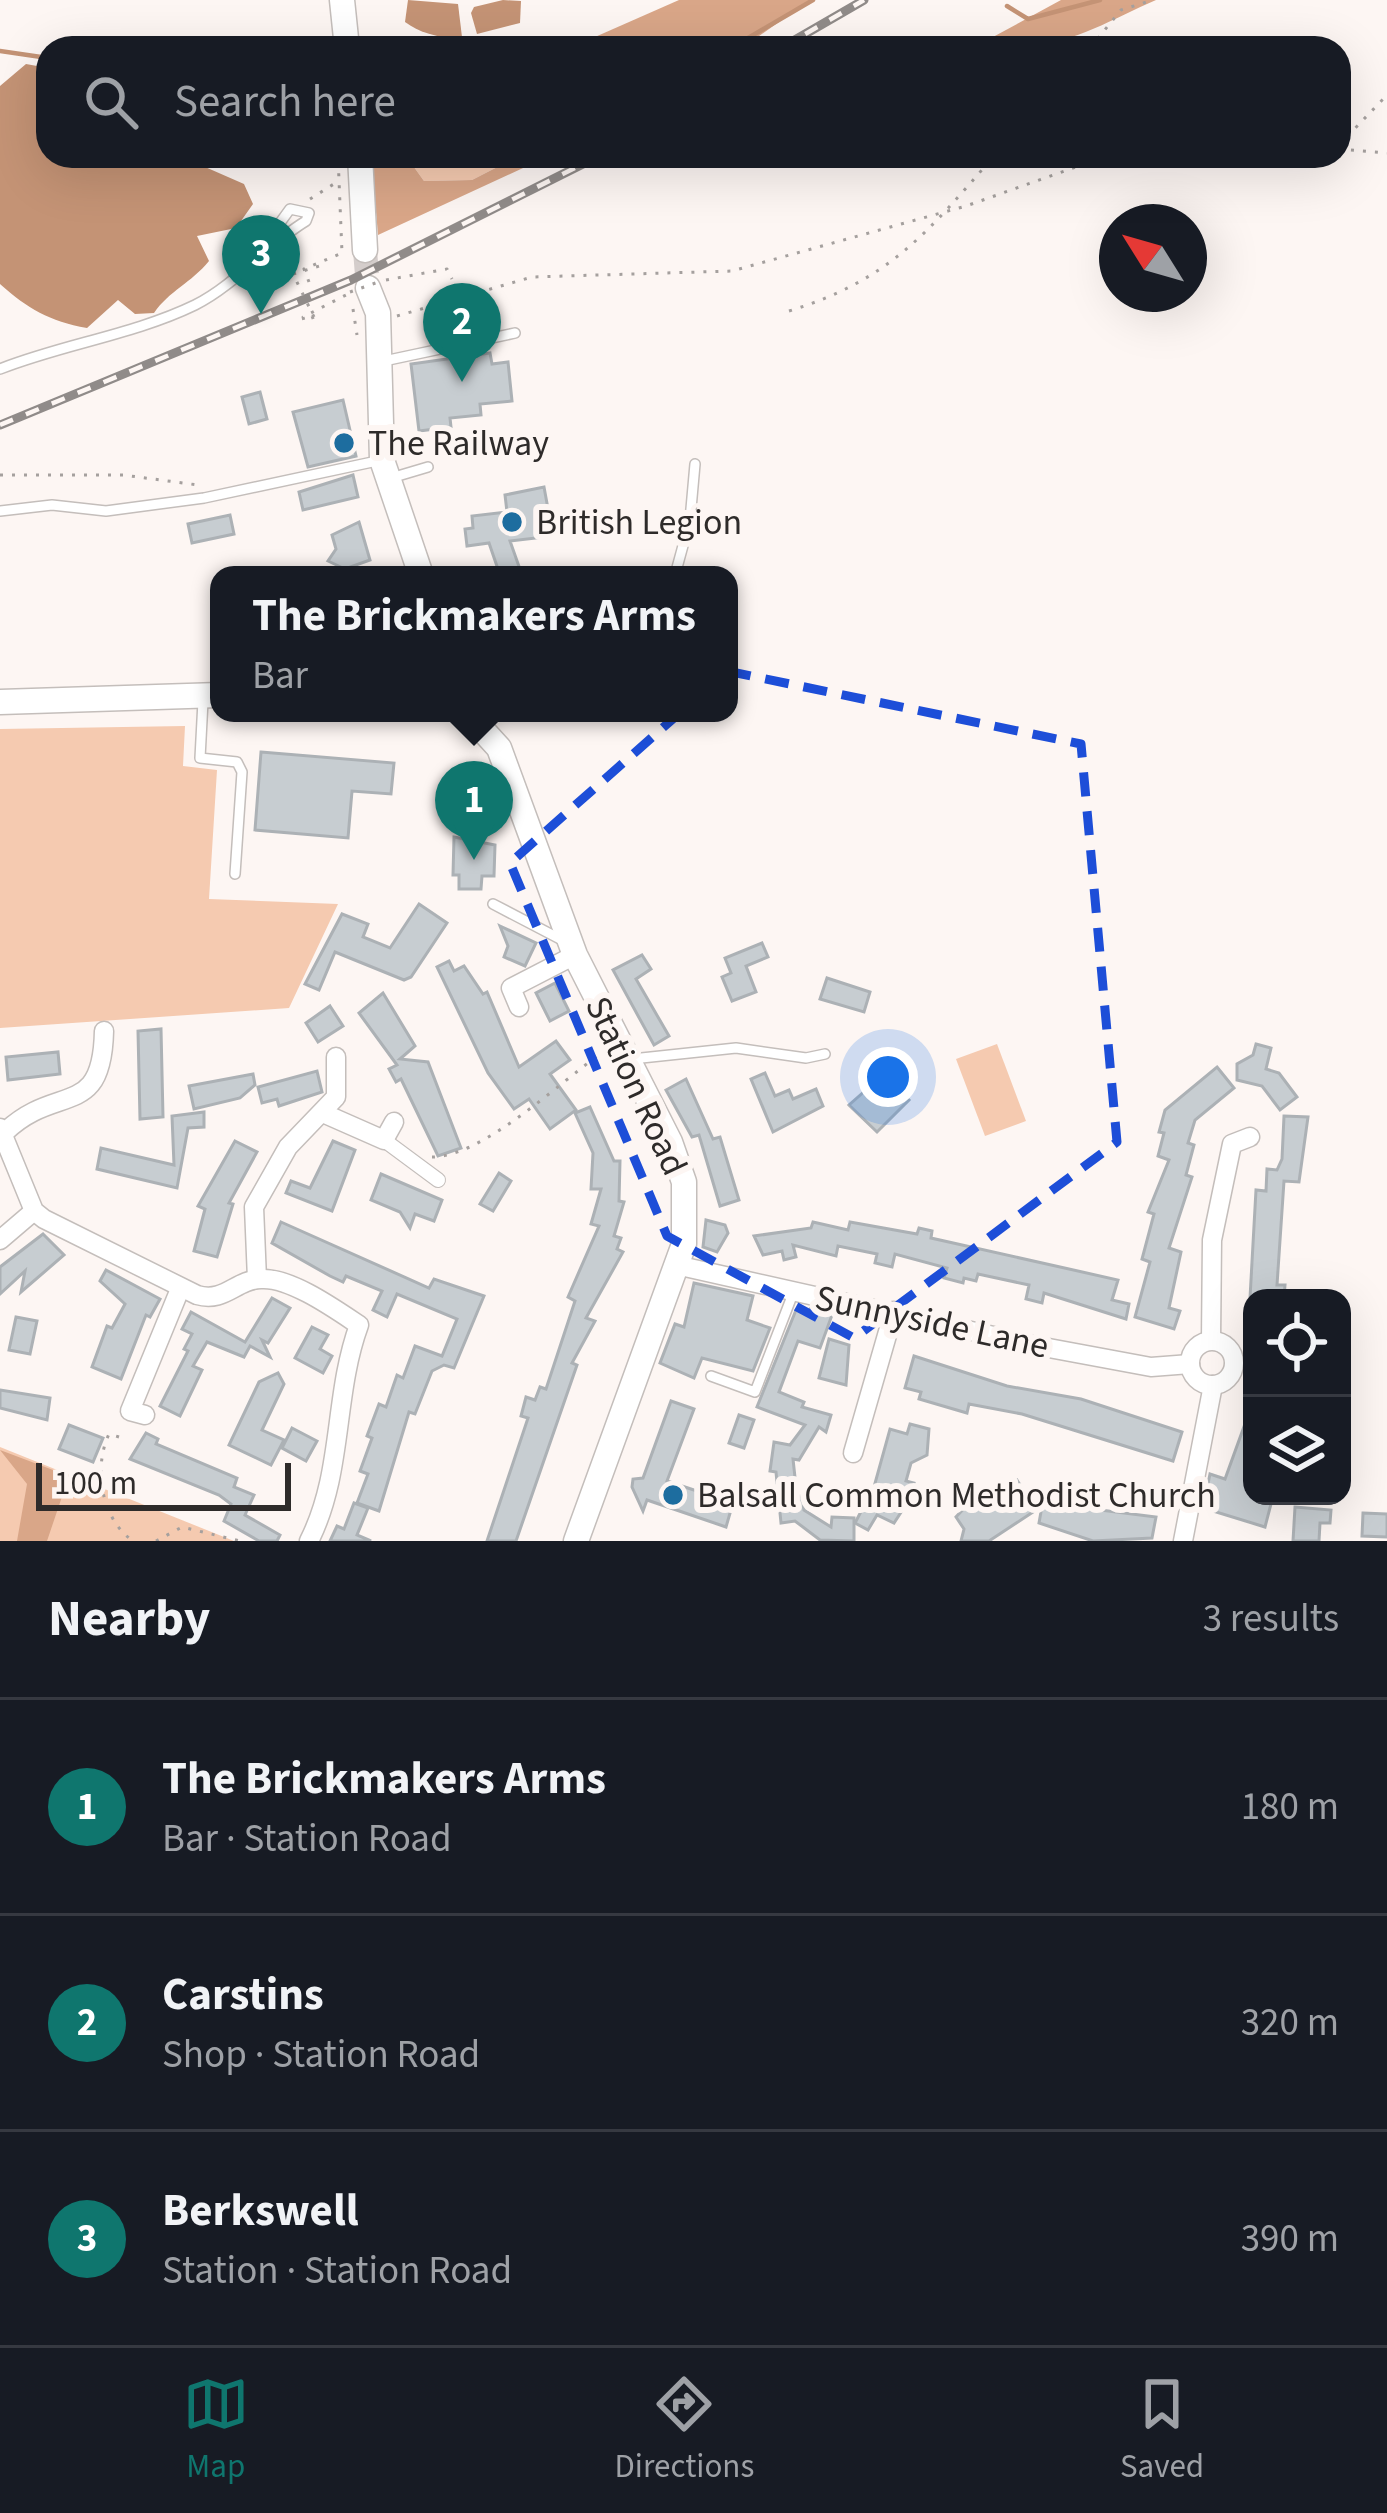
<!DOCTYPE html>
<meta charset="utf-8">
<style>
body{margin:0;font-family:"Source Sans 3",sans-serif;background:#20242c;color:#f1f3f6}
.controls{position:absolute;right:36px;bottom:36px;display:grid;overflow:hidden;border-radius:24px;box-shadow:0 12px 48px #0002}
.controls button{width:108px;height:108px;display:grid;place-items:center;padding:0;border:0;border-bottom:3px solid #363941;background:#171b24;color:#f1f3f6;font:60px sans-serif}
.compass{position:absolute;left:1099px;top:204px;width:108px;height:108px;border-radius:50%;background:#171b24;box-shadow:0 12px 48px #0002;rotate:307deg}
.scale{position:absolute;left:36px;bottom:30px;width:255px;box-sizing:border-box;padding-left:12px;border:6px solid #2e2b2a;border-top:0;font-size:33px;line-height:42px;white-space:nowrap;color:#2e2b2a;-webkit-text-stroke:9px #fdf6f3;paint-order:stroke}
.you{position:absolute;left:888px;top:1077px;width:42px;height:42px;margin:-30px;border:9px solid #fff;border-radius:50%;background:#1a73e8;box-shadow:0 0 0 18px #1a73e833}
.badge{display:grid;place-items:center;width:78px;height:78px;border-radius:50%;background:#0f766e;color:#fff;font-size:39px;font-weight:700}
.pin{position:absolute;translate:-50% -99px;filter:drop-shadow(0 3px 6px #0008)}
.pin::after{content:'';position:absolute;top:63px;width:42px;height:36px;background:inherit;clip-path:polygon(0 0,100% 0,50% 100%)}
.popup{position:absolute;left:210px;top:566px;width:528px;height:156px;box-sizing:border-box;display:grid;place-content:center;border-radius:24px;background:#171b24;filter:drop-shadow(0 3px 9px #0005);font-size:39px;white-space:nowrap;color:#9ea1a6}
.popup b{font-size:45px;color:#f1f3f6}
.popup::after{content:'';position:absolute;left:50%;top:100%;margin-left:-24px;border:24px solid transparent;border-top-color:#171b24}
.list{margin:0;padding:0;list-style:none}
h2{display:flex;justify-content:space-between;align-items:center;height:156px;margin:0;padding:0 48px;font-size:51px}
h2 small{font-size:39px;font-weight:400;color:#9ea1a6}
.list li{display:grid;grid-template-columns:78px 1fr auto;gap:36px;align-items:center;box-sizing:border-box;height:216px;padding:0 48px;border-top:3px solid #363941}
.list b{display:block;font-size:45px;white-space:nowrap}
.list p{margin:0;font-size:39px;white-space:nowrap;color:#9ea1a6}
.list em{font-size:39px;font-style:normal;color:#9ea1a6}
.icon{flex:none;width:66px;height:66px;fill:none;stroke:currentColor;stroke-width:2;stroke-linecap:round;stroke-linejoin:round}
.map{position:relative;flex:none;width:1387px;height:1541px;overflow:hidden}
.search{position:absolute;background:#171b24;box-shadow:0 12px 48px #0002;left:36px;right:36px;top:36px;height:132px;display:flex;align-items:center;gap:30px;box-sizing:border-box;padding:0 42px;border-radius:36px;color:#9ea1a6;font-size:45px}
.sheet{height:804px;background:#171b24}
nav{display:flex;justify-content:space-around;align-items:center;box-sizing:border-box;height:168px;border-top:3px solid #363941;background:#171b24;font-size:33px;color:#9ea1a6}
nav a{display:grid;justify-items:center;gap:6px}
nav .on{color:#0f766e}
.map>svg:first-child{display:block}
.green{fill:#f5cab0}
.forest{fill:#d9a688}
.water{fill:#c49375}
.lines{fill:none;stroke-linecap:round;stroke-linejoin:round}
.stream{stroke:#c49375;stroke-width:4.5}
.building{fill:#c7cdd1;stroke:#acb1b5;stroke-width:3}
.tertiary-tunnel{stroke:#d4cdcb;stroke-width:24;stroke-dasharray:24 12;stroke-linecap:butt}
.service-casing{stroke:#c4bebb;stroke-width:12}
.pedestrian-casing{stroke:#c4bebb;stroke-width:16}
.minor-casing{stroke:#c4bebb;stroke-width:21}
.tertiary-casing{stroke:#c4bebb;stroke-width:27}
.path{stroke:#a5a09e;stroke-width:3;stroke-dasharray:3 9;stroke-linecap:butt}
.service{stroke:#fff;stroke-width:9}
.pedestrian{stroke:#fff;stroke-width:14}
.minor{stroke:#fff;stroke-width:18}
.tertiary{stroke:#fff;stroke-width:24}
.rail-casing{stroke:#908b89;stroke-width:9}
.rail{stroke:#fdf6f3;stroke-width:4.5;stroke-dasharray:14;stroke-linecap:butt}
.path-bridge{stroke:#a5a09e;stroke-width:3;stroke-dasharray:3 9;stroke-linecap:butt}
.marked{fill:none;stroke:#1d4ed8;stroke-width:9;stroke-dasharray:24 15;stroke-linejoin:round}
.poi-dot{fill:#1d6d9f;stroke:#fdf6f3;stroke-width:4.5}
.labels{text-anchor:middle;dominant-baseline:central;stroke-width:12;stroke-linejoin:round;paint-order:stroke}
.poi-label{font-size:36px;fill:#2e2b2a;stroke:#fdf6f3;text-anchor:start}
.street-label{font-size:36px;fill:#2e2b2a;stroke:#fdf6f3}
</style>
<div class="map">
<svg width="1387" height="1541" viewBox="0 0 1387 1541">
<rect width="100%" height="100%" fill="#fdf6f3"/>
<g class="green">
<path d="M 406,156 L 519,156 L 472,180 L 424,181 Z"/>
<path d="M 185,726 L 183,766 L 217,770 L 209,899 L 338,904 L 289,1008 L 0,1028 L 0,729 Z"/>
<path d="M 997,1044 L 1026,1121 L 985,1136 L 956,1059 Z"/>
<path d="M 0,1447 L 234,1541 L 0,1541 Z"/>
</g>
<g class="forest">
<path d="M 679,0 L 810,0 L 742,48 L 570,48 Z"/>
<path d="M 1061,0 L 1156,0 C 1102,23 1050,60 993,37 Z"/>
<path d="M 371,156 L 406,156 L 424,181 L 472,180 L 519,156 L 549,156 L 378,235 Z"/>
<path d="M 0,1450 L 69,1476 L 47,1541 L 17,1541 L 27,1484 Z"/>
</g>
<g class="water">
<path d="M 408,0 L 458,4 L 462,37 C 443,39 421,34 405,22 Z"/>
<path d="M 503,0 L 521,1 L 520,23 L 477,34 L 471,13 L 474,7 Z"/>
<path d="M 26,64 L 48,68 L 48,156 L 180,156 L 244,184 L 253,204 L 236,228 L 197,236 L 209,261 C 191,283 169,291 154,313 L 135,314 L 118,300 L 87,328 C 49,321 28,309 0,284 L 0,86 Z"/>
</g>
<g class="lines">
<g class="stream">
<path d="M 1007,6 L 1028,19 L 1100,0"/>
<path d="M 731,48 L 813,0"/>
<path d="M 0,51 L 48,58"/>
<path d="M 251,156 L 261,163 L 305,156"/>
</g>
</g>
<g class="building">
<path d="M 490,353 L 492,364 L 508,362 L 512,401 L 480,404 L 481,415 L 450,418 L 451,427 L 419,431 L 411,364 Z"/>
<path d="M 260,392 L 267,419 L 249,424 L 242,397 Z"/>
<path d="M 343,400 L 356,456 L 308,467 L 293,412 Z"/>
<path d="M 353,475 L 358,497 L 303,510 L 299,492 Z"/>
<path d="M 544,487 L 553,536 L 510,541 L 522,575 L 500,575 L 489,543 L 467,546 L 465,529 L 473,528 L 472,516 L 507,512 L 505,495 Z"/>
<path d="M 230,515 L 234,534 L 192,543 L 188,524 Z"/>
<path d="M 359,522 L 370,560 L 345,569 L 328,561 L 336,549 L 332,535 Z"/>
<path d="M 261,752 L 394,763 L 391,794 L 352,791 L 348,838 L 255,830 Z"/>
<path d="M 454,837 L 495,845 L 494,876 L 482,876 L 481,889 L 459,889 L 459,875 L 453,875 Z"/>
<path d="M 419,904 L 447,923 L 411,977 L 404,980 L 335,952 L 319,990 L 305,984 L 342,914 L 368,924 L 363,937 L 390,948 Z"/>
<path d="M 500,926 L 536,943 L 525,966 L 504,957 L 508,946 Z"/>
<path d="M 762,943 L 768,957 L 746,966 L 756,992 L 732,1001 L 722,977 L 731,973 L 725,958 Z"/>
<path d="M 642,955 L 651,969 L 636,979 L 669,1036 L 654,1045 L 613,970 Z"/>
<path d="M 449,961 L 454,971 L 464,966 L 483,994 L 487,992 L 519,1067 L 556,1041 L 570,1060 L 550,1074 L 576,1110 L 550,1129 L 529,1099 L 514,1109 L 488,1073 L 437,967 Z"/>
<path d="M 827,978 L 870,992 L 864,1012 L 820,999 Z"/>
<path d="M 555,983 L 569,1011 L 550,1021 L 536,993 Z"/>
<path d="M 383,993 L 415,1046 L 400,1059 L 428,1062 L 461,1148 L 438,1156 L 401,1079 L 396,1082 L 389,1069 L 397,1065 L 359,1013 Z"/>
<path d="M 330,1006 L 343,1026 L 318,1042 L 306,1023 Z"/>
<path d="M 161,1029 L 163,1117 L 140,1119 L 138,1031 Z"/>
<path d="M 1256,1044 L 1271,1048 L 1266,1069 L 1279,1073 L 1297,1097 L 1280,1110 L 1262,1086 L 1237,1080 L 1237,1064 L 1253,1055 Z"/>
<path d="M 58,1052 L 60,1074 L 8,1080 L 6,1057 Z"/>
<path d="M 1217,1067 L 1234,1088 L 1195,1120 L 1188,1143 L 1194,1145 L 1186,1175 L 1192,1177 L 1169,1248 L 1181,1252 L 1169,1308 L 1180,1311 L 1174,1329 L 1135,1317 L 1150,1262 L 1142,1259 L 1154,1214 L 1148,1212 L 1169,1160 L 1158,1156 L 1164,1133 L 1159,1132 L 1165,1110 Z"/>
<path d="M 317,1071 L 322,1092 L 279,1106 L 277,1099 L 262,1103 L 258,1087 Z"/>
<path d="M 765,1073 L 775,1096 L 789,1090 L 793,1099 L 816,1089 L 823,1106 L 773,1132 L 751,1079 Z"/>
<path d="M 253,1074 L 255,1085 L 240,1098 L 194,1109 L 189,1086 Z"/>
<path d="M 883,1075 L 909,1100 L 877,1132 L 849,1105 Z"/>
<path d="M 686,1079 L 713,1139 L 720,1137 L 739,1200 L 720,1206 L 699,1135 L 692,1137 L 666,1090 Z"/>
<path d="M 590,1107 L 614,1161 L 620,1161 L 619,1201 L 624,1202 L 614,1236 L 621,1238 L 617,1249 L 623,1252 L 586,1318 L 595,1321 L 572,1363 L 577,1365 L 516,1541 L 487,1541 L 528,1418 L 521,1416 L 526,1397 L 535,1400 L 540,1387 L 546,1389 L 575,1301 L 568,1297 L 599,1226 L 591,1224 L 601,1189 L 591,1189 L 593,1153 L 575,1113 Z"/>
<path d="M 204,1112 L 204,1127 L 188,1128 L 177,1188 L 97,1169 L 101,1148 L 174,1165 L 172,1116 Z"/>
<path d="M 1284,1116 L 1308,1117 L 1299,1182 L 1284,1181 L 1277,1285 L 1285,1285 L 1284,1298 L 1250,1298 L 1256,1190 L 1266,1191 L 1267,1169 L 1277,1170 L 1282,1159 Z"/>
<path d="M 235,1141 L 257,1152 L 229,1203 L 233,1204 L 217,1257 L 194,1251 L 205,1209 L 198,1206 Z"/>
<path d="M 333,1141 L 355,1150 L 332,1211 L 286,1193 L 291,1181 L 310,1188 Z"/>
<path d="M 499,1173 L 511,1181 L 493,1211 L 480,1204 Z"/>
<path d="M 381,1174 L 442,1200 L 434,1221 L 415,1214 L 410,1228 L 400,1212 L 371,1200 Z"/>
<path d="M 706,1220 L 725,1225 L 728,1233 L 717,1252 L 703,1247 Z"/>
<path d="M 281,1222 L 429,1288 L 434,1279 L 484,1296 L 454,1368 L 444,1365 L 432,1371 L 415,1414 L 409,1412 L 379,1511 L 357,1503 L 368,1474 L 360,1471 L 372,1438 L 367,1436 L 379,1404 L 386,1407 L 397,1375 L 403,1378 L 415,1346 L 442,1356 L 457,1319 L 397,1294 L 387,1317 L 373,1310 L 382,1291 L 346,1276 L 343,1282 L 330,1276 L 272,1243 Z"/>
<path d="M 813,1222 L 848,1230 L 850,1222 L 917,1234 L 919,1228 L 932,1231 L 931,1238 L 1118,1280 L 1112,1300 L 1129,1304 L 1126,1319 L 1044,1293 L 1042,1303 L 1026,1299 L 1029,1285 L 978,1274 L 976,1281 L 964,1278 L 963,1283 L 944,1278 L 947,1268 L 895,1254 L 892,1267 L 875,1263 L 877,1254 L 838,1246 L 836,1256 L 793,1245 L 796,1257 L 784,1260 L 782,1251 L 763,1255 L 754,1236 L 811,1228 Z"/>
<path d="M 43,1234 L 64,1255 L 21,1292 L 25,1271 L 0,1294 L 0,1267 Z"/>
<path d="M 106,1270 L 160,1299 L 150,1317 L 146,1315 L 121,1379 L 92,1367 L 107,1326 L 112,1328 L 125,1304 L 100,1281 Z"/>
<path d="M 694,1283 L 753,1296 L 747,1320 L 770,1328 L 753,1371 L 702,1358 L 694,1378 L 660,1363 L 675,1324 L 684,1327 Z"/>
<path d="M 272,1298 L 290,1308 L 268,1343 L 262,1340 L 270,1357 L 250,1346 L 244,1357 L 207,1342 L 193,1366 L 202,1370 L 180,1416 L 160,1406 L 188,1351 L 184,1349 L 192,1334 L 182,1329 L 191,1312 L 245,1342 Z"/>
<path d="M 810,1309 L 832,1315 L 820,1348 L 798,1341 L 779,1392 L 804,1402 L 802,1407 L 831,1415 L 826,1432 L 819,1427 L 799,1460 L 793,1459 L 797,1496 L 802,1496 L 804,1510 L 831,1527 L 832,1517 L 854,1518 L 854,1541 L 820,1540 L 795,1521 L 781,1523 L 776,1472 L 770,1471 L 774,1442 L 790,1445 L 805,1425 L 757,1407 L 796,1310 L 808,1314 Z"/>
<path d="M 16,1317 L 37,1321 L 30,1354 L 9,1350 Z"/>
<path d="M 312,1327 L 328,1335 L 320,1349 L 332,1356 L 323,1373 L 295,1358 Z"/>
<path d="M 829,1339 L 849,1345 L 846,1385 L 819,1378 Z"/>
<path d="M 914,1356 L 1007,1386 L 1081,1399 L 1182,1432 L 1173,1461 L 1022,1414 L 969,1404 L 967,1413 L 919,1399 L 921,1392 L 905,1388 Z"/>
<path d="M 278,1373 L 284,1384 L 262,1430 L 284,1440 L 271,1465 L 229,1445 L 259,1382 Z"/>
<path d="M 0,1390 L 50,1398 L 47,1420 L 0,1408 Z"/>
<path d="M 671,1401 L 694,1409 L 667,1481 L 733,1503 L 726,1527 L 647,1500 L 643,1511 L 632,1487 L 633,1479 L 643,1478 Z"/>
<path d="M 1250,1410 L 1252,1496 L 1271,1504 L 1265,1527 L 1203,1508 L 1210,1474 L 1225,1479 Z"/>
<path d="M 739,1415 L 754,1420 L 744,1448 L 729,1443 Z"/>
<path d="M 910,1424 L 929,1429 L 927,1455 L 911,1463 L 906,1481 L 914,1483 L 911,1497 L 894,1523 L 877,1515 L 868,1530 L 855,1523 L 874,1487 L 890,1429 L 907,1434 Z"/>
<path d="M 69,1425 L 103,1438 L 93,1462 L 59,1449 Z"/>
<path d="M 292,1428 L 317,1441 L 306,1461 L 282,1448 Z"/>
<path d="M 146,1433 L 158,1439 L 156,1444 L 237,1478 L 234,1487 L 254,1495 L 245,1515 L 280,1535 L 277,1541 L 259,1541 L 224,1521 L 231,1504 L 219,1495 L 130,1459 Z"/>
<path d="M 1017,1480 L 1036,1510 L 989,1541 L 961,1541 L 964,1529 L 956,1517 L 970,1502 L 988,1499 Z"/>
<path d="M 1052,1490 L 1069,1506 L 1156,1517 L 1152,1538 L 1093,1541 L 1039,1523 L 1044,1495 Z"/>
<path d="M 354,1503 L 368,1508 L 357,1535 L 371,1541 L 330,1541 L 337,1526 L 344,1529 Z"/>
<path d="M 1295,1507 L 1331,1510 L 1330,1523 L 1320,1523 L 1319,1541 L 1293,1541 Z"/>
<path d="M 1363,1513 L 1387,1514 L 1387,1537 L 1362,1536 Z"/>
</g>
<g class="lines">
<path class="tertiary-tunnel" d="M 365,250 L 368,288"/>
<defs>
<g id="service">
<path d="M 384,361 L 515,333"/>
<path d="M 0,369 C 63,344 133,335 195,305 C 237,284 266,245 306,221 L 309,213 L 290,209 L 248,267"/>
<path d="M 391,478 L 428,467"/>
<path d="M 0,511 L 52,505 L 106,511 L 204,498 L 377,461"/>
<path d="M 675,575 L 690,520 L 695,464"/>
<path d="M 203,701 L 200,758 L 237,762 L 242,772 L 235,874"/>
<path d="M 493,904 L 562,940"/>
<path d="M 632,1059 L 736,1048 L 806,1058 L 825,1054"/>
<path d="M 711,1376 L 755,1392 L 794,1291"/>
</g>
<path id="pedestrian" d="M 384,1140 L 438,1180"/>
<g id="minor">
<path d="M 519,1007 L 511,988 L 575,955"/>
<path d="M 325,1114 L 384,1140 L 394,1122"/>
<path d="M 0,1128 L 34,1211 L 44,1219 L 197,1295 C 225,1303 235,1280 261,1279 C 290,1277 335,1309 359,1325 C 333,1396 344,1472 309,1541"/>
<path d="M 5,1132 C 57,1082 102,1121 104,1031"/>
<path d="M 0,1240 L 34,1211"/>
<path d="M 676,1265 L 1038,1346 L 1151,1367 L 1190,1364"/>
<path d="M 257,1279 L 254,1207 L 288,1147 L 336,1097 L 336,1057"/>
<path d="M 1211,1340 L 1212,1240 L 1232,1144 L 1250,1137"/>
<circle cx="1212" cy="1363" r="22"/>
<path d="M 145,1415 L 130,1411 L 180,1289"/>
<path d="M 853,1453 L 894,1311"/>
<path d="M 1183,1541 L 1213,1385"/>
</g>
<g id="tertiary">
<path d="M 342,0 L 347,48"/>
<path d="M 360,156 L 365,250"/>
<path d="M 368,288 L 378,313 L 382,460 L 421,575"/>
<path d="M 0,702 L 219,695"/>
<path d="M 467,713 L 499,748 L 575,955 L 670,1142 L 684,1182 L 684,1244 L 576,1541"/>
</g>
</defs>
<use href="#service" class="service-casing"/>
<use href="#pedestrian" class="pedestrian-casing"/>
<use href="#minor" class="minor-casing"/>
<use href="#tertiary" class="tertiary-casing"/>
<g class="path">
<path d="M 1090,48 L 1121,10 L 1153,0"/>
<path d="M 1339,145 L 1387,95"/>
<path d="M 1339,149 L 1387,153"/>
<path d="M 310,199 L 337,182"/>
<path d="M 386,280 L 447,269 L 452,279"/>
<path d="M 309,282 L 304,269 L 342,253 L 338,156"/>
<path d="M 353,309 L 357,335"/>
<path d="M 789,311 C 890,280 927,233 994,156"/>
<path d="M 397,316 L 532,277 L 732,271 L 966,206 L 1107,156"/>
<path d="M 314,317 L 304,321 L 303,317 L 346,295"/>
<path d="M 0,475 L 123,475 L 198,485"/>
<path d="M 400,713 L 444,719"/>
<path d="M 432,1157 C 482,1157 558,1084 600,1054"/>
<path d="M 119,1437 L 109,1434 C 93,1468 101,1519 133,1541"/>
<path d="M 156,1541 L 182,1527 L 240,1541"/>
</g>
<use href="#service" class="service"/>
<use href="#pedestrian" class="pedestrian"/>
<use href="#minor" class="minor"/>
<use href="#tertiary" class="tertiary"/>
<defs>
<g id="rail">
<path d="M 781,48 L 864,0"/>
<path d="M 0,425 L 351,280 L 599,156"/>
</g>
</defs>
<use href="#rail" class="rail-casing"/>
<use href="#rail" class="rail"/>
<g class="path-bridge">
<path d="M 350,292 L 384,280"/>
<path d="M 314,317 L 293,274 L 326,264"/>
</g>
</g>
<path class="marked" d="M 727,671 L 1081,744 L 1117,1142 L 854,1338 L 667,1236 L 510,863 Z"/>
<g class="poi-dot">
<circle cx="344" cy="443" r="12"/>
<circle cx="512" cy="522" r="12"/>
<circle cx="673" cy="1495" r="12"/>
</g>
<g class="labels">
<g class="poi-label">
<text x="368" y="443">The Railway</text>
<text x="536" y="522">British Legion</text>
<text x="697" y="1495">Balsall Common Methodist Church</text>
</g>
<g class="street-label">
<text transform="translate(636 1086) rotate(65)">Station Road</text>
<text transform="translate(932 1322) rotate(12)">Sunnyside Lane</text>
</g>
</g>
</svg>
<div class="controls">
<button><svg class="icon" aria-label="locate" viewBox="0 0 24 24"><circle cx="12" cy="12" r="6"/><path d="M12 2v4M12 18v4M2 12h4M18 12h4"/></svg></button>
<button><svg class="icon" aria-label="layers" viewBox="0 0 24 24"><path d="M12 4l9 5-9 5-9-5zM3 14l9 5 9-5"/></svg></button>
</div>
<svg class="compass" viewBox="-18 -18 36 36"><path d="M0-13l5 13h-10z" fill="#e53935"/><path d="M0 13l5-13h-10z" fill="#9ea1a6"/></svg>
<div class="scale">100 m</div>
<div class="you"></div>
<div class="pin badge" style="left:474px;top:860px">1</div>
<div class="popup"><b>The Brickmakers Arms</b>Bar</div>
<div class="pin badge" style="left:462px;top:382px">2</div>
<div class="pin badge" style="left:261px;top:314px">3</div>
<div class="search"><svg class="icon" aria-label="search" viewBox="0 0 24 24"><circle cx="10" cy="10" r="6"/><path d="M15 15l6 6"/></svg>Search here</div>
</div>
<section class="sheet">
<h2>Nearby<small>3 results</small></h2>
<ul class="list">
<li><span class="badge">1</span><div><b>The Brickmakers Arms</b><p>Bar · Station Road</p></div><em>180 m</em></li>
<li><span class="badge">2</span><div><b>Carstins</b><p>Shop · Station Road</p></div><em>320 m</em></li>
<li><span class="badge">3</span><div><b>Berkswell</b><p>Station · Station Road</p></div><em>390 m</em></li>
</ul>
</section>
<nav>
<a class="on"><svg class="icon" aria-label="map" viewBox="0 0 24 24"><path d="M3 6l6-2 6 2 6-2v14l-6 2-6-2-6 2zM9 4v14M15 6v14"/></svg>Map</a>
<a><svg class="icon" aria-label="directions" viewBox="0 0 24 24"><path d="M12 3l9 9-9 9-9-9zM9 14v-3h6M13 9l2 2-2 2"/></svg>Directions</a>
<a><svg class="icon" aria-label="saved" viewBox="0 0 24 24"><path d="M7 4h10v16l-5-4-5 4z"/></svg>Saved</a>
</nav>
